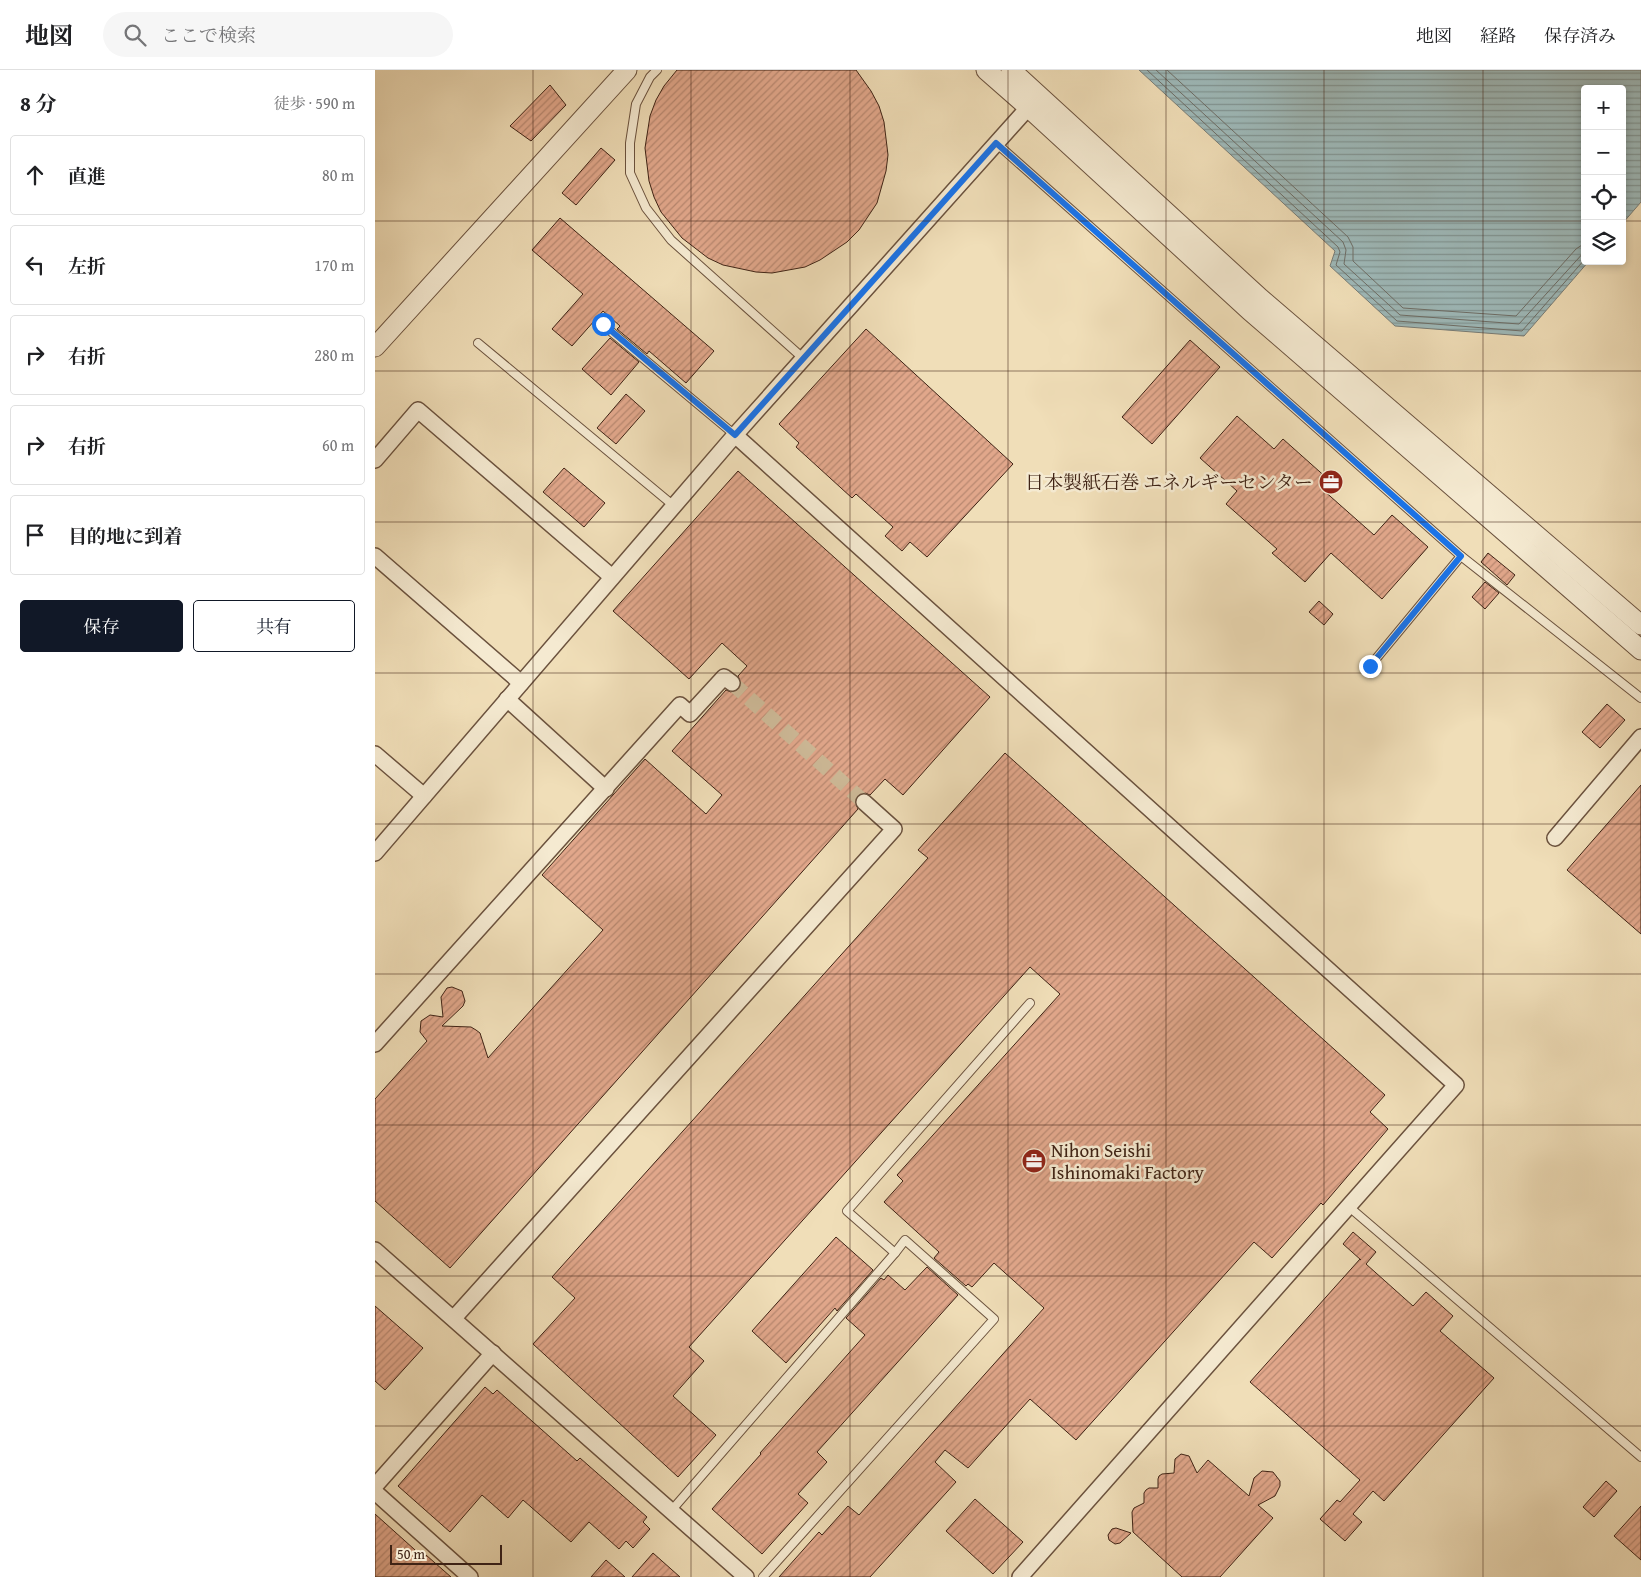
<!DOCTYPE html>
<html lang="ja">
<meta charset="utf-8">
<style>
body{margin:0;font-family:"Gentium Book Plus","Noto Serif JP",serif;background:#f6f6f6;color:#202124}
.controls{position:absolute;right:15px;top:15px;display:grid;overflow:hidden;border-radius:5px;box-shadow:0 2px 8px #0003}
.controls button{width:45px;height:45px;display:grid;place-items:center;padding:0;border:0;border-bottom:1px solid #e0e0e0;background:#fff;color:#202124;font:25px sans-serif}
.scale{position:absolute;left:15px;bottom:12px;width:112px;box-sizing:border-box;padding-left:5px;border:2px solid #3f2315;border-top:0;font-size:14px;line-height:18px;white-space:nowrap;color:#3f2315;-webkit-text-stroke:4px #f5ead1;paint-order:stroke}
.stop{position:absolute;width:15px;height:15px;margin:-11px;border:4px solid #1a73e8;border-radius:50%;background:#fff}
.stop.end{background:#1a73e8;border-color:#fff;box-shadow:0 1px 5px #0008}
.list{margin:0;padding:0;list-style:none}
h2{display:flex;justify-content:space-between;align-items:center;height:65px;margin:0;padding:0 20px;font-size:21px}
h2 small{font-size:16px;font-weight:400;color:#757577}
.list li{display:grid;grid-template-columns:32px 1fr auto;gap:15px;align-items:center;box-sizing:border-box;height:80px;margin:0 10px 10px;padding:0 10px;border:1px solid #e0e0e0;border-radius:5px}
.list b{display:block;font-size:19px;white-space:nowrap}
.list em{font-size:16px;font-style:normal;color:#757577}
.actions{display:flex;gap:10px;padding:15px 20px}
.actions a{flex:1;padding:11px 0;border:1px solid #111827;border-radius:5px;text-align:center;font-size:18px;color:#111827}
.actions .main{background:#111827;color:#fff}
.icon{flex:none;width:28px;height:28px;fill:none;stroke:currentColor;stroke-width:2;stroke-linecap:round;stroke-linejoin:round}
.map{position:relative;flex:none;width:1266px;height:1507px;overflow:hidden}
header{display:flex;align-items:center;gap:30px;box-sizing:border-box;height:70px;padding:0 25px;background:#fff;border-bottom:1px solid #e0e0e0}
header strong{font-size:24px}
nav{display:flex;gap:28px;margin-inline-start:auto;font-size:18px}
.search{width:350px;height:45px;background:#f6f6f6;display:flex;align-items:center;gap:12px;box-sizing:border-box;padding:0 18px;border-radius:28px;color:#757577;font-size:19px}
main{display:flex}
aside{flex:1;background:#fff}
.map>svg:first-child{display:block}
.water{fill:url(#water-rules);stroke:#787d77}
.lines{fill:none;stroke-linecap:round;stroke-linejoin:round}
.shore{stroke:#6e6e67;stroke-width:1}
.building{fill:url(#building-hatch);stroke:#3f2315}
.minor-tunnel{stroke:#cdb997;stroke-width:15;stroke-dasharray:15 8;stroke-linecap:butt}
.service-casing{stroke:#6b523e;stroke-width:10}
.minor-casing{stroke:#6b523e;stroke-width:18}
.tertiary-casing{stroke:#6b523e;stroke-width:21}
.service{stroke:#f5ead1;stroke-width:8}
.minor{stroke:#f5ead1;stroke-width:15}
.tertiary{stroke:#f5ead1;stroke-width:19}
.route{stroke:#1a73e8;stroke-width:6}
.grid{fill:none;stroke:#3f2315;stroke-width:1;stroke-opacity:0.55}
.labels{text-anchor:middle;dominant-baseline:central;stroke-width:5;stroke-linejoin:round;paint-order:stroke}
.poi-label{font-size:19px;fill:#3f2315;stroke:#f5ead1;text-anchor:end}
</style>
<header>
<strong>地図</strong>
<div class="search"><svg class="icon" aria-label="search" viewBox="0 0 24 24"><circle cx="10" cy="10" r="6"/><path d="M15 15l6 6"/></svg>ここで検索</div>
<nav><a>地図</a><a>経路</a><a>保存済み</a></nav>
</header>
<main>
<aside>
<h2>8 分<small>徒歩 · 590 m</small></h2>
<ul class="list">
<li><svg class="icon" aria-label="ahead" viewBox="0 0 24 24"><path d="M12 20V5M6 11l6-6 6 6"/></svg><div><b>直進</b></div><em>80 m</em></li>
<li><svg class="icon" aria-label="left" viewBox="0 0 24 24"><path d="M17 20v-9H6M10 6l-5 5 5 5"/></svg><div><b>左折</b></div><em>170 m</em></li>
<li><svg class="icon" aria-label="right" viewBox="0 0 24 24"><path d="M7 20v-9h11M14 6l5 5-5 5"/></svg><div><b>右折</b></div><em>280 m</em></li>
<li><svg class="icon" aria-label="right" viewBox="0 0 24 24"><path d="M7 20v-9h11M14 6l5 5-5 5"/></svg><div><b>右折</b></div><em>60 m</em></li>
<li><svg class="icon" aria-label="arrive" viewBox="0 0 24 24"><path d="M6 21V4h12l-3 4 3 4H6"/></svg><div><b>目的地に到着</b></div></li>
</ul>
<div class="actions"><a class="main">保存</a><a>共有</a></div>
</aside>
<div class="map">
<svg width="1266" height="1507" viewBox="0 0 1266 1507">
<defs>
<pattern id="water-rules" width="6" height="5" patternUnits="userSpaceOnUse" patternTransform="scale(1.25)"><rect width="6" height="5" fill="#9eb9b9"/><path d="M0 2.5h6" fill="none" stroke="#829695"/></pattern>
<pattern id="building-hatch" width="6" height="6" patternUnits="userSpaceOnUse" patternTransform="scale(1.25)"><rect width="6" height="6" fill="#e1a78b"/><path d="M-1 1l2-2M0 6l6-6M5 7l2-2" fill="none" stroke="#b88870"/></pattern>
</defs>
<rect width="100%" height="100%" fill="#f0deb8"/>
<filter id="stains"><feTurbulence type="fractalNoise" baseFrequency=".004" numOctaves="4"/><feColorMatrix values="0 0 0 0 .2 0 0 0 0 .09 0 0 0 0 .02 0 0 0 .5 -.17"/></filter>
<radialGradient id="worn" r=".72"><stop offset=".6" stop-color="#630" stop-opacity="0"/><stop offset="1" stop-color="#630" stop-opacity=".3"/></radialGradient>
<path class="water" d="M 764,0 L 1266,0 L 1266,132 L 1247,154 L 1247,19 L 1210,19 L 1210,191 L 1214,191 L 1149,266 L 1020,256 L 955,196 L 960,181 Z"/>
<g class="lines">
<g class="shore">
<path d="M 772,0 L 963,177 L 965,182 L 961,195 L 1022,251 L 1147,261 L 1210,189"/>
<path d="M 781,0 L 968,172 L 971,180 L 969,194 L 1025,245 L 1144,254 L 1210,181"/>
<path d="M 792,0 L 973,167 L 978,177 L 978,191 L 1028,238 L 1141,246 L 1201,179 L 1210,173"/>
</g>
</g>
<g class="building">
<path d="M 302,0 L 481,0 L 496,21 L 504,36 L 509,52 L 513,85 L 511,101 L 502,133 L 484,160 L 472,172 L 445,190 L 430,197 L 397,203 L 381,202 L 348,195 L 333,188 L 307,168 L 286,142 L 279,127 L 274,111 L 270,78 L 275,46 L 281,30 L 289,16 Z"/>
<path d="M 175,15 L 191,35 L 156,71 L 135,56 Z"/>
<path d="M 226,78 L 240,90 L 201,135 L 187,123 Z"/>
<path d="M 185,148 L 339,281 L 311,313 L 274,281 L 272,284 L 242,259 L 245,256 L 228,241 L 197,276 L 177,259 L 208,224 L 157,180 Z"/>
<path d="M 491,259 L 638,394 L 552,487 L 535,472 L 527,481 L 510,466 L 518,457 L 481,424 L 477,428 L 421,377 L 424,373 L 404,354 Z"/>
<path d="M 235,268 L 264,292 L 236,325 L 207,299 Z"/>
<path d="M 815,270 L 845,297 L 777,374 L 747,347 Z"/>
<path d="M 251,324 L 270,341 L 241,374 L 222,358 Z"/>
<path d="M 862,346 L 899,379 L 908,369 L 954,410 L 947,419 L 999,465 L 1017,445 L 1053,477 L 1007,529 L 956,483 L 930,512 L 897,483 L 902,479 L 851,434 L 862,421 L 825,388 Z"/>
<path d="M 189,398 L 230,433 L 209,457 L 168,422 Z"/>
<path d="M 363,401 L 615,627 L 528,725 L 510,709 L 495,725 L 490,723 L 482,725 L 480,731 L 483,739 L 75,1198 L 0,1131 L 0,1029 L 52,971 L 45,962 L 46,951 L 55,945 L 68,947 L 66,927 L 72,918 L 77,917 L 87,921 L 90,931 L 88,936 L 67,956 L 96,957 L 101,960 L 105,963 L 113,988 L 228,860 L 167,805 L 270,689 L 331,744 L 347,725 L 297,681 L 351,620 L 356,622 L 364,619 L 366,614 L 363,606 L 372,596 L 347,573 L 314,609 L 238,541 Z"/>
<path d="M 1113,483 L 1140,505 L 1132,515 L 1106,492 Z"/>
<path d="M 1110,512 L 1124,523 L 1110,539 L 1097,527 Z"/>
<path d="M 944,531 L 958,544 L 949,555 L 934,542 Z"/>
<path d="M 1232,634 L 1250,650 L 1225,678 L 1207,662 Z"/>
<path d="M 630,683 L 1010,1025 L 995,1042 L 1013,1059 L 948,1135 L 946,1133 L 897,1188 L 879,1172 L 701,1370 L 655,1329 L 593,1398 L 570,1380 L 560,1392 L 581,1412 L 495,1507 L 404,1507 L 444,1462 L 447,1465 L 473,1436 L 484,1445 L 669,1238 L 619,1193 L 597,1217 L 593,1214 L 591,1216 L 559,1188 L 564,1182 L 509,1132 L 528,1111 L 522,1105 L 685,924 L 655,897 L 314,1277 L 329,1291 L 298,1326 L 341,1365 L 303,1407 L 158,1274 L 200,1228 L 177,1207 L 553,788 L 543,780 Z"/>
<path d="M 1266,715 L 1266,864 L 1192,800 Z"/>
<path d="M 978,1162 L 1001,1182 L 991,1194 L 1038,1236 L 1051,1222 L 1078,1246 L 1065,1261 L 1119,1308 L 1009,1431 L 998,1421 L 978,1444 L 987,1452 L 970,1471 L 945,1449 L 962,1430 L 965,1432 L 985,1410 L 875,1312 L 985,1189 L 986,1190 L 968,1174 Z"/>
<path d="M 461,1167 L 498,1200 L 462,1241 L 460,1238 L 411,1293 L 377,1261 Z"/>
<path d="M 552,1197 L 583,1225 L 442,1382 L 452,1392 L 423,1424 L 433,1433 L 387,1484 L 337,1439 L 386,1384 L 385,1383 L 490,1265 L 471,1248 L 506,1208 L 509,1210 L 513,1205 L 530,1220 Z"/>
<path d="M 0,1236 L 48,1278 L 10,1320 L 0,1311 Z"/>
<path d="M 110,1317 L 118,1324 L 122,1320 L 202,1391 L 205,1388 L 272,1447 L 268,1452 L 275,1459 L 258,1478 L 251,1471 L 244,1479 L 214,1452 L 196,1472 L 148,1430 L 133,1448 L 107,1425 L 75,1462 L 23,1416 Z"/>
<path d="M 806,1384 L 814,1386 L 822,1403 L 833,1390 L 874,1426 L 879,1408 L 887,1401 L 898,1402 L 905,1411 L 905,1416 L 900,1426 L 883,1435 L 898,1448 L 845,1507 L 807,1507 L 758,1462 L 757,1442 L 759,1438 L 769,1433 L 769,1423 L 771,1420 L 774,1418 L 783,1418 L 783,1409 L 784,1406 L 787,1404 L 799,1403 L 800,1389 Z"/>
<path d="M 1231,1411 L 1242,1421 L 1219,1447 L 1208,1437 Z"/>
<path d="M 600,1429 L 648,1472 L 618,1504 L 571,1461 Z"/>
<path d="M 1266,1436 L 1266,1490 L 1239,1466 Z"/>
<path d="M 0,1444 L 49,1488 L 51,1485 L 76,1507 L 0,1507 Z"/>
<path d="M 741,1458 L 756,1463 L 745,1473 L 740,1474 L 734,1470 L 733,1465 L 737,1459 Z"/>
<path d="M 278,1483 L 305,1507 L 257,1507 Z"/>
<path d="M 231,1490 L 250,1507 L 216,1507 Z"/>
</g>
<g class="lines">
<path class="minor-tunnel" d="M 357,613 L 489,732"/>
<defs>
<g id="service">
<path d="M 282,0 L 275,7 L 261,34 L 255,73 L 255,103 L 271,138 L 296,170 L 429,289"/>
<path d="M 621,73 L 1086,486 L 1266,628"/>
<path d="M 227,254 L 360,365"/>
<path d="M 103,273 L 299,436"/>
<path d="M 995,596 L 1086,486"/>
<path d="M 973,1136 L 1266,1387"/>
<path d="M 296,1441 L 520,1183 L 472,1141 L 655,933"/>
<path d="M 388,1507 L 619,1249 L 530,1170 L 520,1183"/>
</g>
<g id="minor">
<path d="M 360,365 L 1081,1015 L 645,1507"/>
<path d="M 0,390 L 43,340 L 237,507"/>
<path d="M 0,486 L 146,613"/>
<path d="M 132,629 L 231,719"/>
<path d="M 0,684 L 49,726"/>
<path d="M 1180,768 L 1266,667"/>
<path d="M 0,783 L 360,365 L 661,29"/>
<path d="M 0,974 L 305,635 L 315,644 L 349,607 L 357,613"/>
<path d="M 0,1180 L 371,1507"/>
<path d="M 79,1248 L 519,759 L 489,732"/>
<path d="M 0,1416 L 118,1283"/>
<path d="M 0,1422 L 95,1507"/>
</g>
<g id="tertiary">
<path d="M 611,0 L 653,37 L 874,240 L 1266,580"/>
<path d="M 636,0 L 885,228 L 1266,555"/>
<path d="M 0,277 L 252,0"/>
</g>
</defs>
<use href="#service" class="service-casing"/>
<use href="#minor" class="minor-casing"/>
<use href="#tertiary" class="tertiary-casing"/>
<use href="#service" class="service"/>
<use href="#minor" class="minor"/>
<use href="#tertiary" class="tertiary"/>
</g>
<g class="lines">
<path class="route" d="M 228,254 L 360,365 L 621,73 L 1086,486 L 995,596"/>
</g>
<path class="grid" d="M 158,0 L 158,1507M 316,0 L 316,1507M 475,0 L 475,1507M 633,0 L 633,1507M 791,0 L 791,1507M 949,0 L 949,1507M 1108,0 L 1108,1507M 0,151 L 1210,151M 1247,151 L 1266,151M 0,301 L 1266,301M 0,452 L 1266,452M 0,603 L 1266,603M 0,754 L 1266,754M 0,904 L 1266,904M 0,1055 L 1266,1055M 0,1206 L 1266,1206M 0,1356 L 1266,1356"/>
<defs>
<symbol id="office-disc" viewBox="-11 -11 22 22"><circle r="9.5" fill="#8f2418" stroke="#f5ead1"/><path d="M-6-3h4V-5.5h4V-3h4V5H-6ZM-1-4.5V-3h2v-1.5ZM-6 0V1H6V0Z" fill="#fff"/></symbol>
</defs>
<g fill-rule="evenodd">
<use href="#office-disc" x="942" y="398" width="28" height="28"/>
<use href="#office-disc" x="645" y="1077" width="28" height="28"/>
</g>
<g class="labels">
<g class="poi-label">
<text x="938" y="412">日本製紙石巻 エネルギーセンター</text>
<text x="676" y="1080" text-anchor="start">Nihon Seishi<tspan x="676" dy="22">Ishinomaki Factory</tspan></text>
</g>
</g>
<rect width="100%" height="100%" filter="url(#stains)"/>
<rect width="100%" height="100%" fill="url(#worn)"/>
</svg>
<div class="controls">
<button>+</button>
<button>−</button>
<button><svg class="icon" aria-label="locate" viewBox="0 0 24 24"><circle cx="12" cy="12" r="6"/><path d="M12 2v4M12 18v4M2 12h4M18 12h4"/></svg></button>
<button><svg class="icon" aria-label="layers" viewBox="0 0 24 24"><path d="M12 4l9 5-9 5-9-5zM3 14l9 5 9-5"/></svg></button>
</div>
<div class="scale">50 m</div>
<div class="stop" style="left:228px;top:254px"></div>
<div class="stop end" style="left:995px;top:596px"></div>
</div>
</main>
